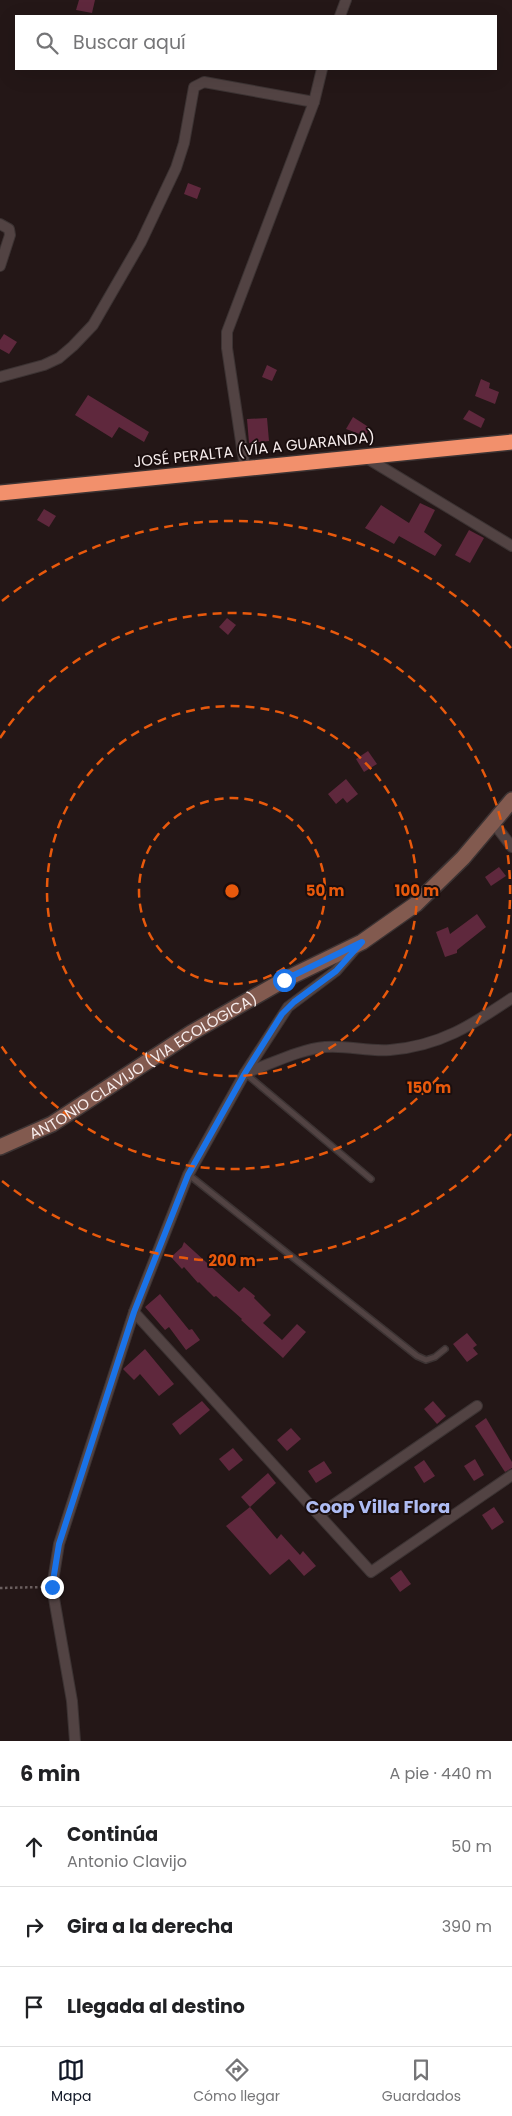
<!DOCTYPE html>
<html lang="es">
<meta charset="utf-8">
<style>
body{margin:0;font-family:Poppins,sans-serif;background:#f2f2f2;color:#202124}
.stop{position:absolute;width:15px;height:15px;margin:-11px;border:4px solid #1a73e8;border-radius:50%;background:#fff}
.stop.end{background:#1a73e8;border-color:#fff;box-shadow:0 1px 5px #0008}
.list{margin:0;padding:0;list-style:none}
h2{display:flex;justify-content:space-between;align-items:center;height:65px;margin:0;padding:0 20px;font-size:21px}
h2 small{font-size:16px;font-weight:400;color:#757577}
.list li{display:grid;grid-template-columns:32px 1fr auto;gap:15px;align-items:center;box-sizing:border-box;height:80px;padding:0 20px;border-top:1px solid #e0e0e0}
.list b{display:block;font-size:19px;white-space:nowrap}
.list p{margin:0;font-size:16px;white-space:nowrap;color:#757577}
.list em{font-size:16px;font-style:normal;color:#757577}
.icon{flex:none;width:28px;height:28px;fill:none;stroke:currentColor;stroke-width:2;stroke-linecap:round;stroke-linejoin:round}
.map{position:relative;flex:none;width:512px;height:1741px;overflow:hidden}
.search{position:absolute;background:#fff;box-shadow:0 5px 20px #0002;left:15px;right:15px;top:15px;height:55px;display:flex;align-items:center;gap:12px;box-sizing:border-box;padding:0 18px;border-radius:0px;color:#757577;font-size:19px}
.sheet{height:305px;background:#fff}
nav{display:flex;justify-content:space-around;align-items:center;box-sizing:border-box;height:70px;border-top:1px solid #e0e0e0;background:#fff;font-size:14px;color:#757577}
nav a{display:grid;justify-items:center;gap:2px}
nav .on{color:#111827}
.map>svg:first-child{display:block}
.building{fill:#5f283d}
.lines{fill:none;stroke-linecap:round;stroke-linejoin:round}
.lane-casing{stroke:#3c3333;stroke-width:8}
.street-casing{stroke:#3c3333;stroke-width:12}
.secondary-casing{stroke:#3c3333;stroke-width:18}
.highway-casing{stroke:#3c3333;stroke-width:18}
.path{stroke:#6a5e5e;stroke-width:2.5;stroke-dasharray:2.5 2.5;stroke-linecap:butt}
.lane{stroke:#524343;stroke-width:5}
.street{stroke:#524343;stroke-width:10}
.secondary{stroke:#825a4f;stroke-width:15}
.highway{stroke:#f2906c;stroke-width:15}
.route{stroke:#1a73e8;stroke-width:6}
.ring{fill:none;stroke:#e8590c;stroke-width:2.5;stroke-dasharray:9 6}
.labels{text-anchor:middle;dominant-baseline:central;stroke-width:4;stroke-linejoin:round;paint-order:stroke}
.street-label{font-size:15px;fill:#f7eded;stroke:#1a0e0e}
.quarter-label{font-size:18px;font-weight:bold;fill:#aebcf3;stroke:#1a0e0e}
.centre{fill:#e8590c;stroke:#1a0e0e;stroke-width:2.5}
.ring-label{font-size:15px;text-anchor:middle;font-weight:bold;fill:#e8590c;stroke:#1a0e0e;stroke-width:4;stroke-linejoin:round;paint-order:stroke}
</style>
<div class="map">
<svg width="512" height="1741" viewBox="0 0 512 1741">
<rect width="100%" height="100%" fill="#241717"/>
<g class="building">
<path d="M 79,0 L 95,0 L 92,13 L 76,10 Z"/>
<path d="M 188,183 L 201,188 L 197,199 L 184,194 Z"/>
<path d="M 4,334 L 17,342 L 9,354 L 0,349 L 0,340 Z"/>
<path d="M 267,365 L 277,370 L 272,381 L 262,377 Z"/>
<path d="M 481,379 L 490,383 L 489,388 L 499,392 L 495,404 L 475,396 Z"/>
<path d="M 88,395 L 149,432 L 144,442 L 119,427 L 112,438 L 75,415 Z"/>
<path d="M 469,410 L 485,419 L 481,428 L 463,419 Z"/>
<path d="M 353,417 L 370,428 L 365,436 L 346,429 Z"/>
<path d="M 267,418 L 269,441 L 249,443 L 247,419 Z"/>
<path d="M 420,503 L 435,510 L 424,532 L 442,545 L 435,556 L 399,536 L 394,544 L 365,528 L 381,505 L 409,523 Z"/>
<path d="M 44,509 L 56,516 L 49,527 L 37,520 Z"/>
<path d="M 469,530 L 484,538 L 470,563 L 455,555 Z"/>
<path d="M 227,618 L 236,625 L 228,635 L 219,627 Z"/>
<path d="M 368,751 L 377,764 L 364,772 L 356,759 Z"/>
<path d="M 346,779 L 358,794 L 347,803 L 343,798 L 336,804 L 328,794 Z"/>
<path d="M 499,867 L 506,876 L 491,886 L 485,877 Z"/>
<path d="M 477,914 L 486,927 L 457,950 L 457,953 L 445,957 L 436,932 L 448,927 L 450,934 Z"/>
<path d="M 184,1242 L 239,1292 L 244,1287 L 255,1296 L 254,1298 L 271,1315 L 263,1323 L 282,1340 L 297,1324 L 306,1332 L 283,1358 L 241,1320 L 242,1319 L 216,1296 L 214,1297 L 199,1282 L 198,1283 L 184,1267 L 182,1269 L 171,1257 L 182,1247 Z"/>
<path d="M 160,1294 L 189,1330 L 192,1329 L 200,1340 L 186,1350 L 169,1327 L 165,1330 L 145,1307 Z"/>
<path d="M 467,1333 L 477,1345 L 473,1348 L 478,1354 L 467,1362 L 453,1344 Z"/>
<path d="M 145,1349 L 174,1384 L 159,1396 L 140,1374 L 134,1380 L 123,1369 Z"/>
<path d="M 202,1401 L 210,1410 L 180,1435 L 172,1424 Z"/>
<path d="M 433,1401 L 446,1416 L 437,1424 L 424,1409 Z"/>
<path d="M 486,1418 L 512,1462 L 512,1468 L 505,1472 L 475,1426 Z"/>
<path d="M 291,1428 L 301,1439 L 287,1451 L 277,1440 Z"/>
<path d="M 233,1448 L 243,1460 L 229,1471 L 219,1459 Z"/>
<path d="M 475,1459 L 484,1475 L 474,1481 L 464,1466 Z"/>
<path d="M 424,1460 L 435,1476 L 424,1483 L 414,1467 Z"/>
<path d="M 324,1461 L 332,1473 L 316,1483 L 308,1471 Z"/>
<path d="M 268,1473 L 276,1483 L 250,1507 L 241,1497 Z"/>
<path d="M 250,1507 L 277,1539 L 281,1534 L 300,1555 L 303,1551 L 316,1566 L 304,1576 L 289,1559 L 270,1575 L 226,1526 Z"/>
<path d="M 494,1507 L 504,1522 L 492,1530 L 482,1515 Z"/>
<path d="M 401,1570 L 411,1584 L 400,1592 L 390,1578 Z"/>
</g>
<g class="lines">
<defs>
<g id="lane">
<path d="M 246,1074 L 371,1179"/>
<path d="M 189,1175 L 417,1356 L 426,1360 L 435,1357 L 445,1349"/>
</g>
<g id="street">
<path d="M 340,16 L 346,0"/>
<path d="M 0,224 L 9,229 L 10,235 L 0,266"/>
<path d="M 0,377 L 44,365 L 59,358 L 73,346 L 93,325 L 141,242 L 176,168 L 184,143 L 194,87 L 204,82 L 314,102"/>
<path d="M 365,457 L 512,546"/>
<path d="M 245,468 L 227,348 L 227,332 L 314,102 L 322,69"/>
<path d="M 492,821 L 512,847"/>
<path d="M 245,1073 C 269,1065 300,1049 325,1047 C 347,1045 369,1052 390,1050 C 440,1046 472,1025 512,998"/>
<path d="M 134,1312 L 371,1572 L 512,1475"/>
<path d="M 320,1514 L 477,1406"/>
<path d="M 75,1741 L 72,1701 L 52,1587 L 59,1544 L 134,1312 L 188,1175 L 245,1073 L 288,1007 L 336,971 L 356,948"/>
</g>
<g id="secondary">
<path id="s1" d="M 0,1147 L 52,1124 L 191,1033 L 284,980 L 362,942 L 416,904 L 463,858 L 512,800"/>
</g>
<path id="highway" d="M 0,493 L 512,442"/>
</defs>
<use href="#lane" class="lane-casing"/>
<use href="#street" class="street-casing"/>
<use href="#secondary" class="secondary-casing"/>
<use href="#highway" class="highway-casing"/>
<path class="path" d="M 0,1588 L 43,1587"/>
<use href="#lane" class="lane"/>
<use href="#street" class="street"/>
<use href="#secondary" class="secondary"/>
<use href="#highway" class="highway"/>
</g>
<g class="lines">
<path class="route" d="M 52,1587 L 59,1544 L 134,1312 L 188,1175 L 245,1073 L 282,1014 L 294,1002 L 336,971 L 362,942 L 284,980"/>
</g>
<g class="ring">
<circle cx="232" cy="891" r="93"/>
<circle cx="232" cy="891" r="185"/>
<path d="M0 738A278 278 0 1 1 0 1044"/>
<path d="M511 1134A370 370 0 0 1 2 1181M2 601A370 370 0 0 1 511 648"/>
</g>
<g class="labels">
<g class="street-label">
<text transform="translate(254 449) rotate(-6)">JOSÉ PERALTA (VÍA A GUARANDA)</text>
<text stroke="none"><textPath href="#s1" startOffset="165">ANTONIO CLAVIJO (VIA ECOLÓGICA)</textPath></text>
</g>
<g class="quarter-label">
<text x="378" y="1506">Coop Villa Flora</text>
</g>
</g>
<circle cx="232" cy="891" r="8" class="centre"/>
<g class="ring-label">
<text x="325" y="896">50 m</text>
<text x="417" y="896">100 m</text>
<text x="429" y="1093">150 m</text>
<text x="232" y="1266">200 m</text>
</g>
</svg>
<div class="stop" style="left:284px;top:980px"></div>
<div class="stop end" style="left:52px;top:1587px"></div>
<div class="search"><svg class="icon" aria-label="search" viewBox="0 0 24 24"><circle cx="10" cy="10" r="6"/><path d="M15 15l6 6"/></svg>Buscar aquí</div>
</div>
<section class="sheet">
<h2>6 min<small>A pie · 440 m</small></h2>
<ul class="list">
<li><svg class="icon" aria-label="ahead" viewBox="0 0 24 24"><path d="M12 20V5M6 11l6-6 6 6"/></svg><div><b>Continúa</b><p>Antonio Clavijo</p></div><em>50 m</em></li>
<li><svg class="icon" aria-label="right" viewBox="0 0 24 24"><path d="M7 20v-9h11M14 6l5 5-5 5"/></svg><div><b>Gira a la derecha</b></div><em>390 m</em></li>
<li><svg class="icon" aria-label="arrive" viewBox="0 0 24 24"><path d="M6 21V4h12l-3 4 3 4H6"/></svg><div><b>Llegada al destino</b></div></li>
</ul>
</section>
<nav>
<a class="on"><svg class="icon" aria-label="map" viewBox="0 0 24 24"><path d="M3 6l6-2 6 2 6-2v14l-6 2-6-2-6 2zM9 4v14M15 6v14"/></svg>Mapa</a>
<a><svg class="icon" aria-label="directions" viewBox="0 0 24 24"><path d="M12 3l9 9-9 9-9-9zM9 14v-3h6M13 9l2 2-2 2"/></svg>Cómo llegar</a>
<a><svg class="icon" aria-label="saved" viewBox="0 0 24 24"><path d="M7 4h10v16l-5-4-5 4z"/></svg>Guardados</a>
</nav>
